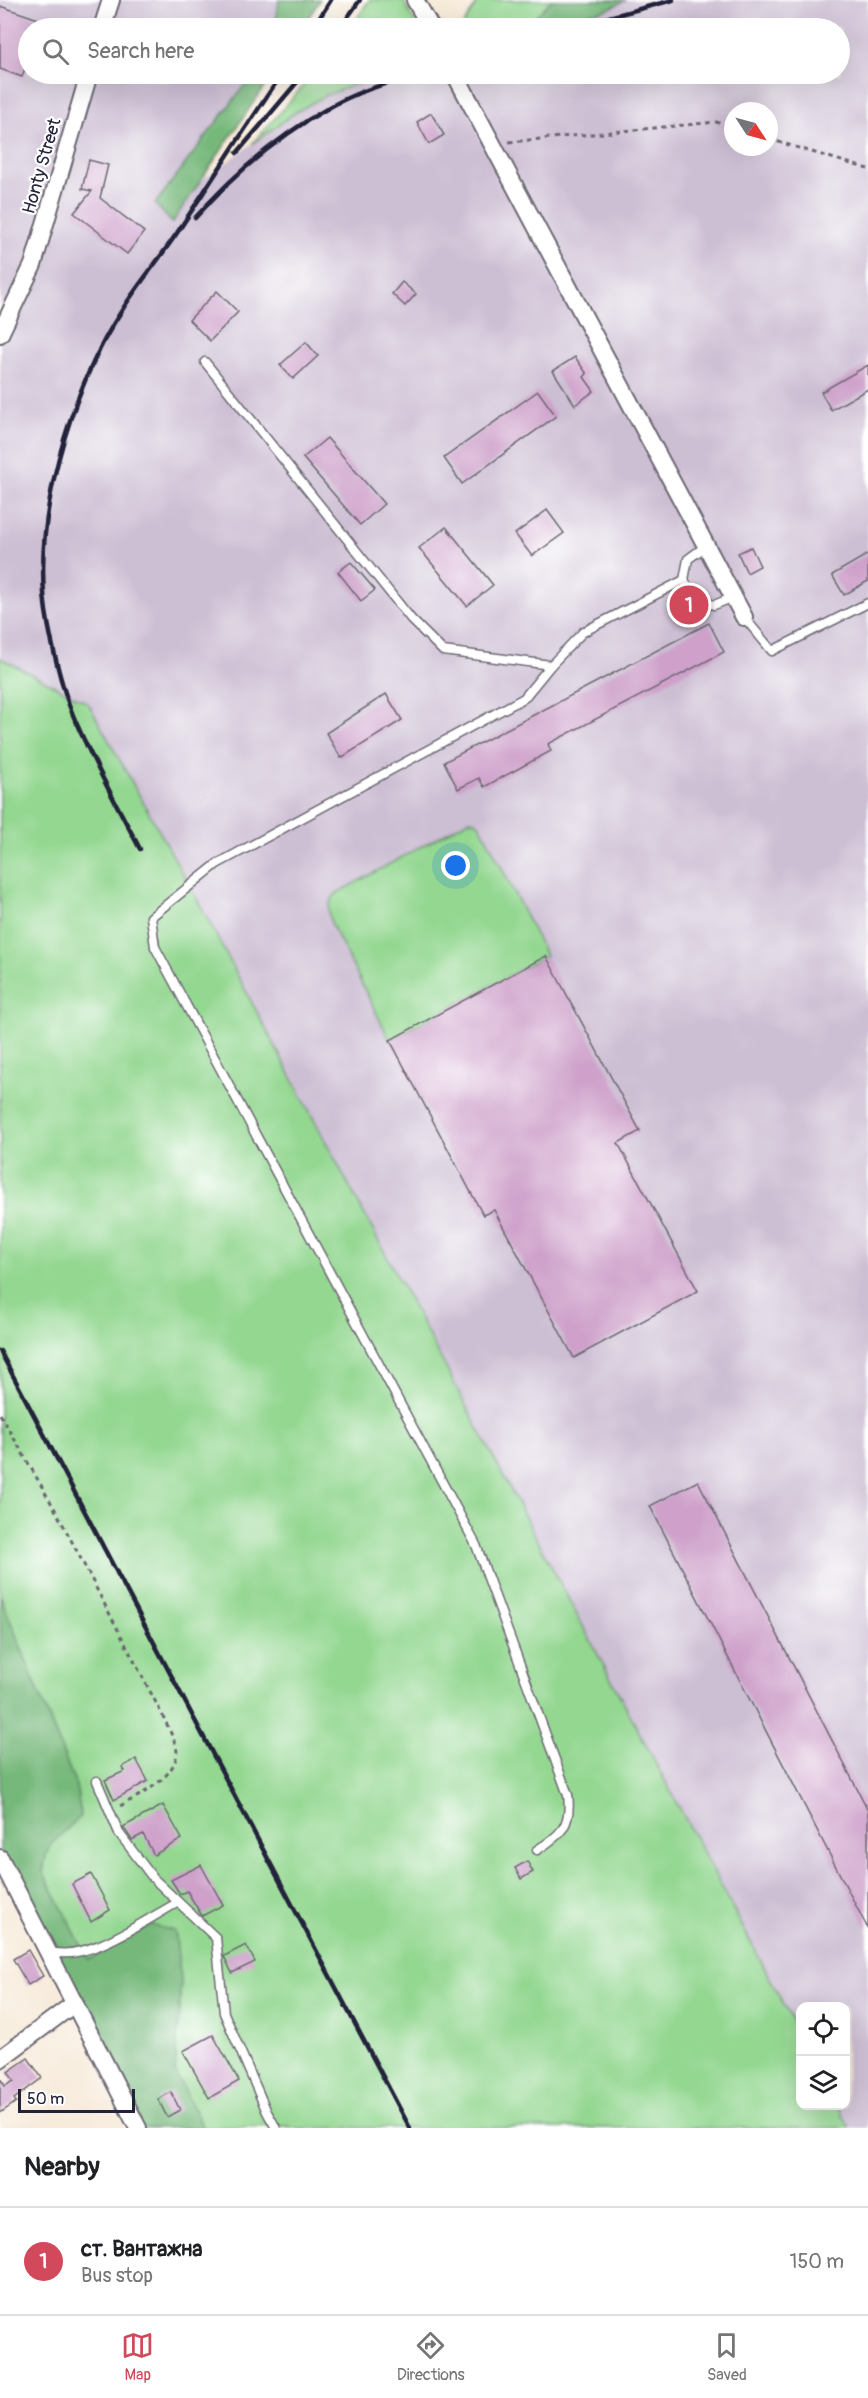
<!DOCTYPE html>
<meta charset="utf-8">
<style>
body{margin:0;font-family:Pangolin,sans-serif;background:#f2f2f2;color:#202124}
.controls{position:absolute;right:18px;bottom:18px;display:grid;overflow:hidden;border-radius:12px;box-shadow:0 6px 24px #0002}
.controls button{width:54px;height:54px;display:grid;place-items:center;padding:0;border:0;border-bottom:2px solid #e0e0e0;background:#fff;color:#202124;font:30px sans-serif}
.compass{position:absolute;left:724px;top:102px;width:54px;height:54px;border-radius:50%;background:#fff;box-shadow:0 6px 24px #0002;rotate:126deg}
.scale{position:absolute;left:18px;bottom:15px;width:117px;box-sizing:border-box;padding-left:6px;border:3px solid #22223b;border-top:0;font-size:16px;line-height:21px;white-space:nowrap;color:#22223b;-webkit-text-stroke:4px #fff;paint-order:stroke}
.you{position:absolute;left:456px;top:866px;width:21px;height:21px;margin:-15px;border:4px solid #fff;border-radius:50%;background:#1a73e8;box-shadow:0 0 0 9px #1a73e833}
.badge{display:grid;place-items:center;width:39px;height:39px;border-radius:50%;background:#d1495b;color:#fff;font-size:20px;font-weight:700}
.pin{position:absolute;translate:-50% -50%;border:3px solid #fff;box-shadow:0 2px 6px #0006}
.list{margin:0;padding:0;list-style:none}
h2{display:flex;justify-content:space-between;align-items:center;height:78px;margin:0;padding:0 24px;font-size:26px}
h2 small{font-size:20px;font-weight:400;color:#757577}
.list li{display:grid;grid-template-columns:39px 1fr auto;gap:18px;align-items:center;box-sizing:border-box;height:108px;padding:0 24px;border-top:2px solid #e0e0e0}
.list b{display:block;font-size:22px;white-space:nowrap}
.list p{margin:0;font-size:20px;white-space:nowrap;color:#757577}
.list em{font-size:20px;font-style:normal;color:#757577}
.icon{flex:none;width:33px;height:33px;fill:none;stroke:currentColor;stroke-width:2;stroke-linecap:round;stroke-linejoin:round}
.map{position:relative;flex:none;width:868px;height:2128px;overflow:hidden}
.search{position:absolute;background:#fff;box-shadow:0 6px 24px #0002;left:18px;right:18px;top:18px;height:66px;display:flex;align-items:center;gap:15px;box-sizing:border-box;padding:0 21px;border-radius:33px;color:#757577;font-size:22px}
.sheet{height:186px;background:#fff}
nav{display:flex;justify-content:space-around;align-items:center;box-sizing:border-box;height:84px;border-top:2px solid #e0e0e0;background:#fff;font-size:16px;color:#757577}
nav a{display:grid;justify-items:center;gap:3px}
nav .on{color:#d1495b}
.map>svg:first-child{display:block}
.industrial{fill:#ccbed3;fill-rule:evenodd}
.green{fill:#93d790;stroke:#5a7c66;stroke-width:1.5}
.forest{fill:#76b87a;stroke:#4c6d5a;stroke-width:1.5}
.building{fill:#cea0ca}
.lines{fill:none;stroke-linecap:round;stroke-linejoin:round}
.service-casing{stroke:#6d6873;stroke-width:11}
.minor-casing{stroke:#6d6873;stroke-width:20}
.path{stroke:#6d6873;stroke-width:3;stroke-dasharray:4.5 4.5;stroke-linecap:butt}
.service{stroke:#fff;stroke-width:8}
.minor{stroke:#fff;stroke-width:16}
.rail{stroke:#22223b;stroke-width:4.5}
.labels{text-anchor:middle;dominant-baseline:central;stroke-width:4.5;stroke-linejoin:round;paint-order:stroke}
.street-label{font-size:18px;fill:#22223b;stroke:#fff}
</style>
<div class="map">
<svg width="868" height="2128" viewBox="0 0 868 2128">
<rect width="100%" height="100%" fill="#fff"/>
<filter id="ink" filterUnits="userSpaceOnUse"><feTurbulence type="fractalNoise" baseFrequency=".0167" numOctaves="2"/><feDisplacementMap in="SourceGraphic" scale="12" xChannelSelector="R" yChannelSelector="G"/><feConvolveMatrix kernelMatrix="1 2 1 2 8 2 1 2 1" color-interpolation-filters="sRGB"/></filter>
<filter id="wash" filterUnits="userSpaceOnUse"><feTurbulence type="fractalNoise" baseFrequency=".008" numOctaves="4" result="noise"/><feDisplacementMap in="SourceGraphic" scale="24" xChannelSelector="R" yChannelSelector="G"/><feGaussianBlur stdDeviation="1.35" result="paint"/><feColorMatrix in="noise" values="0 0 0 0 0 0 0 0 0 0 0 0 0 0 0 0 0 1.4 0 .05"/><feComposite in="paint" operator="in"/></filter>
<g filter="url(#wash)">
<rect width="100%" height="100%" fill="#f7ebda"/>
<path class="industrial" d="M 0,0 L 279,0 L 275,28 L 28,28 L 28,74 L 253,74 L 155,204 L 172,222 L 198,183 L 296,112 L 327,95 L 385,74 L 840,74 L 840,28 L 532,28 L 608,9 L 626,0 L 868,0 L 868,2128 L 850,2128 L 838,2106 L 846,2106 L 846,2006 L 800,2006 L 800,2035 L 198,901 L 88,703 L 0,658 ZM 733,111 L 769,111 L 769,147 L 733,147 Z"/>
<g class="green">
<path d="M 369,0 L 403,0 L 418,28 L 351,28 Z"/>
<path d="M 479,0 L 552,0 L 524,28 L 461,28 Z"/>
<path d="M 314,74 L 385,74 L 326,95 L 296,112 L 252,144 Z"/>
<path d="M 0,658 L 88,703 L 198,901 L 800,2035 L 800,2106 L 838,2106 L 850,2128 L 289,2128 L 288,2126 L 203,2128 L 175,2072 L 181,1980 L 151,1925 L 89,1960 L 43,1872 L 46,1854 L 52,1843 L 81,1816 L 76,1786 L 0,1595 Z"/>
<path d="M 469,820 L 475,821 L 480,825 L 546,956 L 390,1040 L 331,923 C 327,910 328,903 337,893 Z"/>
</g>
<g class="forest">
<path d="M 279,0 L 320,0 L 302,28 L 275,28 Z"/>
<path d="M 552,0 L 626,0 L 608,9 L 532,28 L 524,28 Z"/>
<path d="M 253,74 L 273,74 L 172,223 L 155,204 Z"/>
<path d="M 0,1595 L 76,1786 L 81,1816 L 52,1843 L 46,1855 L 43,1872 L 89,1960 L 151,1925 L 175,1931 L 181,1980 L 175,2072 L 203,2128 L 138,2128 L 0,1858 Z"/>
</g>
<g id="blocks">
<g class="building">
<path d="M 0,6 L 59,26 L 59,28 L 28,28 L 28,59 L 22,77 L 0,69 Z"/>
<path d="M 431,113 L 444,135 L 429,144 L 417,122 Z"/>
<path d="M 89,160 L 108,165 L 100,198 L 144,232 L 127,254 L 74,213 L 92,191 L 82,189 Z"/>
<path d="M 402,282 L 416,294 L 405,306 L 392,294 Z"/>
<path d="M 217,291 L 238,312 L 210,341 L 189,320 Z"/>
<path d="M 306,342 L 318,356 L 293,379 L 280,365 Z"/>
<path d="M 575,357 L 587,374 L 584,377 L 594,391 L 575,405 L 553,371 Z"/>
<path d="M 868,365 L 868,389 L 831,410 L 821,392 Z"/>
<path d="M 538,391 L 556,416 L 462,484 L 444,458 Z"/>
<path d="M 327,438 L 384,504 L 360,525 L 303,458 Z"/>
<path d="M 547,510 L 564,533 L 532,556 L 515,534 Z"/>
<path d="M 446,527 L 493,585 L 467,606 L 419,548 Z"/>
<path d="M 751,547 L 760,566 L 747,573 L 738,553 Z"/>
<path d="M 868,554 L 868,581 L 844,595 L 832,575 Z"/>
<path d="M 351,562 L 375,590 L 361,601 L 338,572 Z"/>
<path d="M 709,623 L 724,652 L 548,744 L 551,751 L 484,787 L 479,778 L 458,789 L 444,762 Z"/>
<path d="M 386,694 L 402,720 L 341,758 L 326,733 Z"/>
<path d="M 546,956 L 640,1131 L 618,1143 L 698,1291 L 574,1358 L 494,1210 L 483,1215 L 390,1040 Z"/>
<path d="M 698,1481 L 868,1810 L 868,1929 L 650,1506 Z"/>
<path d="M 136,1759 L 148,1781 L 114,1800 L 105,1780 L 125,1771 L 122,1767 Z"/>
<path d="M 163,1805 L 182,1839 L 154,1855 L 143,1834 L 132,1840 L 123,1827 Z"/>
<path d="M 527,1861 L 533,1872 L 521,1879 L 515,1868 Z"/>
<path d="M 201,1865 L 223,1905 L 202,1916 L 187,1891 L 180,1894 L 171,1880 Z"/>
<path d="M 91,1874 L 110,1910 L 91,1922 L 72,1884 Z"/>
<path d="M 246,1945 L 255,1962 L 232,1973 L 224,1956 Z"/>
<path d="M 28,1950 L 43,1976 L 28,1985 L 13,1959 Z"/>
<path d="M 213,2035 L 239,2081 L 209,2098 L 183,2051 Z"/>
<path d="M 28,2058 L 42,2078 L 14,2099 L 16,2102 L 0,2113 L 0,2078 L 5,2086 L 14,2081 L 8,2072 Z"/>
<path d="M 171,2092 L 180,2110 L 167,2117 L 158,2099 Z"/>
</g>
</g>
</g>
<g filter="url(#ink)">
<use href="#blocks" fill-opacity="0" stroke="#6d6873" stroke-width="1.5"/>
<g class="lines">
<defs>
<g id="service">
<path d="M 205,362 L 411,619 L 443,651 L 551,665"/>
<path d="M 706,546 L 688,559 L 684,580 L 694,598 L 714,605 L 734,597"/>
<path d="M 744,617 L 772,651 L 868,603"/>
<path d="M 97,1781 L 119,1833 L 153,1878 L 216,1938 L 224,2013 L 267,2112 L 276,2128"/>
<path d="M 537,1850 C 561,1835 572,1825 568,1795 L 476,1545 L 155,947 L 151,917 L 217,864 L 524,698 L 551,665 L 583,632 L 684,580"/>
<path d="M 48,1951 C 86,1964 143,1921 177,1903"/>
</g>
<g id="minor">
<path d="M 415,0 L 431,28"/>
<path d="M 102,28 L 111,0"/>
<path d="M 455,74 L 744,617"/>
<path d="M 0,334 L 33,265 L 89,74"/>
<path d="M 0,1858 L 138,2128"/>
<path d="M 0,2059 L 75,2003"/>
</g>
</defs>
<use href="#service" class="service-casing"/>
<use href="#minor" class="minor-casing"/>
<g class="path">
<path d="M 769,139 L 868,169"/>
<path d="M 509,142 L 716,122 L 733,127"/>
<path d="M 0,1414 L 57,1513 L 166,1722 C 169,1730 177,1744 177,1753 C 175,1778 139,1796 120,1806"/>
</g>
<use href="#service" class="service"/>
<use href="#minor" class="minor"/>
<g class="rail">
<path d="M 313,28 L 331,0"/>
<path d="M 340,28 L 360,0"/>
<path d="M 568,28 L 673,0"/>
<path d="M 237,153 L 304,74"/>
<path d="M 195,218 C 234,174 278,136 330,107 C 356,92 387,83 416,74"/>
<path d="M 140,849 C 117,805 92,761 73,715 C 61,686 54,654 48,623 C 29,526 70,388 124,307 C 141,281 160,258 177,233 C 212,180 246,126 282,74"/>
<path d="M 0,1351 L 410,2128"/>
</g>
</g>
</g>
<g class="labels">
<g class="street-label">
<text transform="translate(42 166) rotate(-74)">Honty Street</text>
</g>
</g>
</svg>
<div class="controls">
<button><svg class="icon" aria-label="locate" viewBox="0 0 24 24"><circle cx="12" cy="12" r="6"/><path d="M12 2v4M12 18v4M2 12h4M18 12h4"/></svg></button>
<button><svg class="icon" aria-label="layers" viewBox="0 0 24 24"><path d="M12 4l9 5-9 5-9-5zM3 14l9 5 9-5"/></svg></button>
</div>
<svg class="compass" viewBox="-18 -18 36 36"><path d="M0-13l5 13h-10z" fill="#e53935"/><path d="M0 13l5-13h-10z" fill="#757577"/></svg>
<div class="scale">50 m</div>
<div class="you"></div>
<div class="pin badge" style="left:689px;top:605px">1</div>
<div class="search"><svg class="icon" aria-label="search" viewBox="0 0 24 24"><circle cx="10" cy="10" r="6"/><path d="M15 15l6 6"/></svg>Search here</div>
</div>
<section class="sheet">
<h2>Nearby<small></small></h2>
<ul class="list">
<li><span class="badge">1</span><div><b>ст. Вантажна</b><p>Bus stop</p></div><em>150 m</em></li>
</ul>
</section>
<nav>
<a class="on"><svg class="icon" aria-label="map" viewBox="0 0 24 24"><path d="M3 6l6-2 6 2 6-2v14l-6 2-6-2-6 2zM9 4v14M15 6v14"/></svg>Map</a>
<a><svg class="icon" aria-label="directions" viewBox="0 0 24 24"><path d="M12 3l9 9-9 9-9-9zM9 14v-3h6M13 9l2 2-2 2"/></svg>Directions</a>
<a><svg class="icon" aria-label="saved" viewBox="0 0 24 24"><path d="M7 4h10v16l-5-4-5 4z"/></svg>Saved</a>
</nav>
